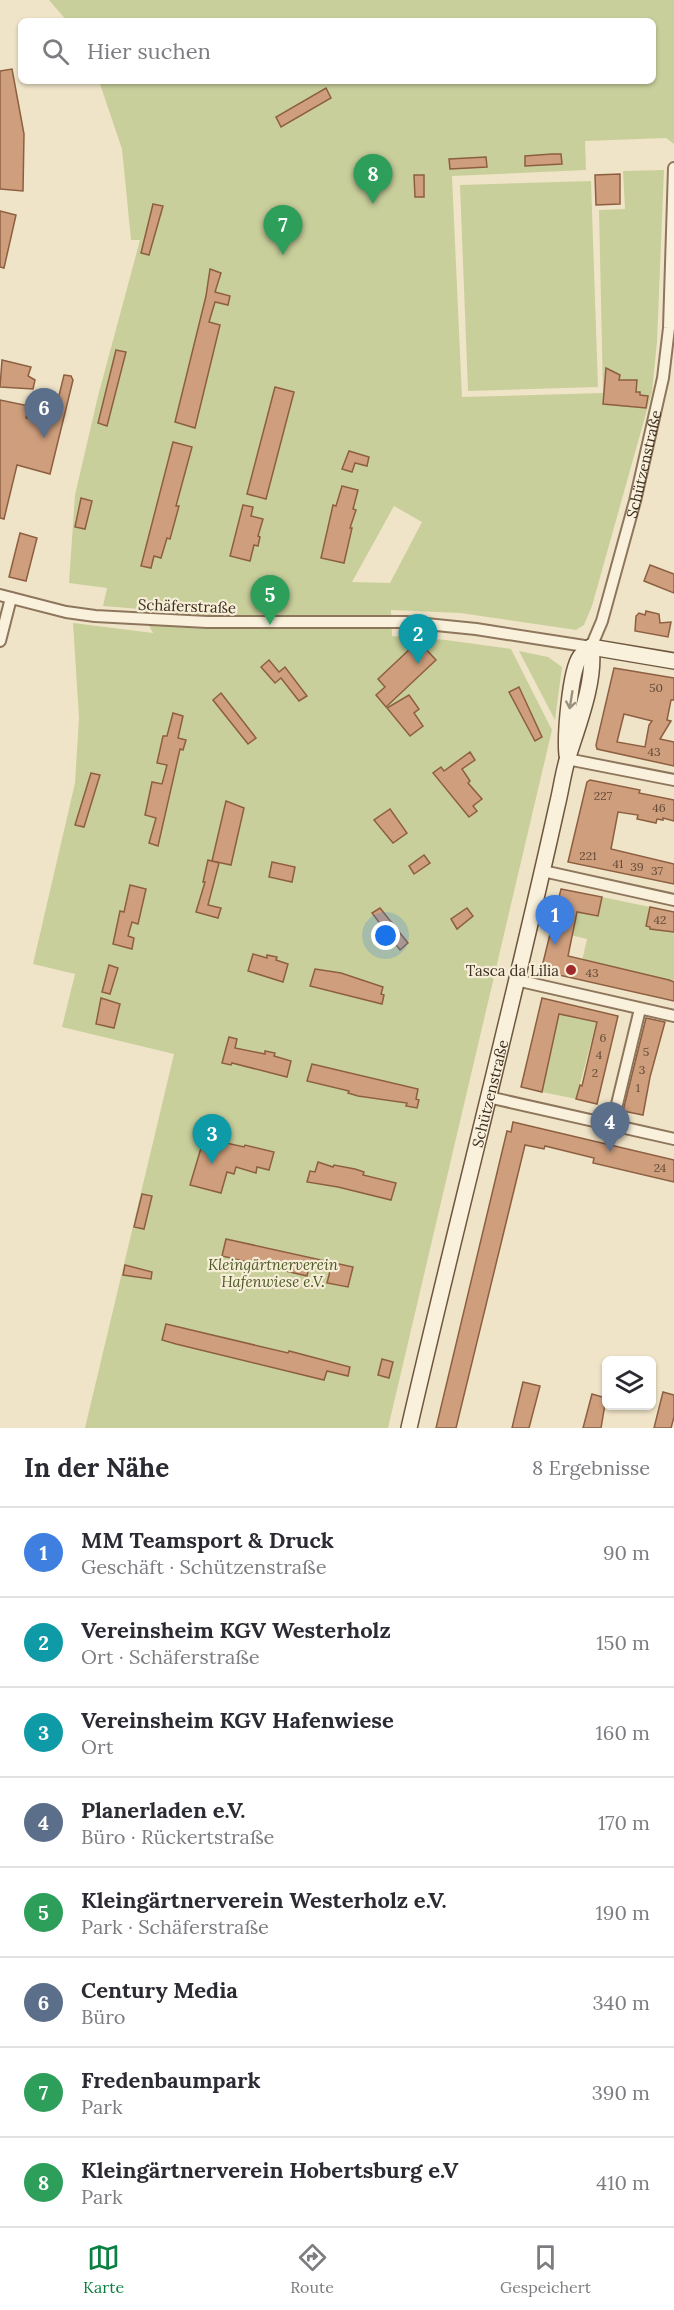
<!DOCTYPE html>
<html lang="de">
<meta charset="utf-8">
<style>
body{margin:0;font-family:Lora,serif;background:#f2f2f3;color:#2b2b33}
.controls{position:absolute;right:18px;bottom:18px;display:grid;overflow:hidden;border-radius:9px;box-shadow:0 2px 4px #0004}
.controls button{width:54px;height:54px;display:grid;place-items:center;padding:0;border:0;border-bottom:2px solid #e1e1e2;background:#fff;color:#2b2b33;font:30px sans-serif}
.you{position:absolute;left:386px;top:936px;width:21px;height:21px;margin:-15px;border:4px solid #fff;border-radius:50%;background:#1a73e8;box-shadow:0 0 0 9px #1a73e833}
.badge{display:grid;place-items:center;width:39px;height:39px;border-radius:50%;background:#0b8043;color:#fff;font-size:20px;font-weight:700}
.pin{position:absolute;translate:-50% -50px;filter:drop-shadow(0 2px 3px #0008)}
.pin::after{content:'';position:absolute;top:32px;width:21px;height:18px;background:inherit;clip-path:polygon(0 0,100% 0,50% 100%)}
.list{margin:0;padding:0;list-style:none}
h2{display:flex;justify-content:space-between;align-items:center;height:78px;margin:0;padding:0 24px;font-size:26px}
h2 small{font-size:20px;font-weight:400;color:#7c7c81}
.list li{display:grid;grid-template-columns:39px 1fr auto;gap:18px;align-items:center;box-sizing:border-box;height:90px;padding:0 24px;border-top:2px solid #e1e1e2}
.list b{display:block;font-size:22px;white-space:nowrap}
.list p{margin:0;font-size:20px;white-space:nowrap;color:#7c7c81}
.list em{font-size:20px;font-style:normal;color:#7c7c81}
.icon{flex:none;width:33px;height:33px;fill:none;stroke:currentColor;stroke-width:2;stroke-linecap:round;stroke-linejoin:round}
.map{position:relative;flex:none;width:674px;height:1428px;overflow:hidden}
.search{position:absolute;background:#fff;box-shadow:0 2px 4px #0004;left:18px;right:18px;top:18px;height:66px;display:flex;align-items:center;gap:15px;box-sizing:border-box;padding:0 21px;border-radius:9px;color:#7c7c81;font-size:22px}
.sheet{height:798px;background:#fff}
nav{display:flex;justify-content:space-around;align-items:center;box-sizing:border-box;height:84px;border-top:2px solid #e1e1e2;background:#fff;font-size:16px;color:#7c7c81}
nav a{display:grid;justify-items:center;gap:3px}
nav .on{color:#0b8043}
.map>svg:first-child{display:block}
.green{fill:#c9cf9b;fill-rule:evenodd}
.building{fill:#cf9f7d;stroke:#8d5f41;stroke-width:1.5;fill-rule:evenodd}
.lines{fill:none;stroke-linecap:round;stroke-linejoin:round}
.street-casing{stroke:#8d765c;stroke-width:14}
.secondary-casing{stroke:#6f573f;stroke-width:18}
.street{stroke:#faf1dc;stroke-width:10}
.secondary{stroke:#faf1dc;stroke-width:15}
.oneway{stroke:#9c907e}
.poi-dot{fill:#9e2a2b;stroke:#f7eed8;stroke-width:2}
.labels{text-anchor:middle;dominant-baseline:central;stroke-width:4.5;stroke-linejoin:round;paint-order:stroke}
.number-label{font-size:12px;fill:#624a37}
.street-label{font-size:15px;fill:#3d2e20;stroke:#f7eed8}
.poi-label{font-size:15px;fill:#3d2e20;stroke:#f7eed8;text-anchor:end}
.park-label{font-size:15px;font-style:italic;fill:#4d5a26;stroke:#f7eed8}
</style>
<div class="map">
<svg width="674" height="1428" viewBox="0 0 674 1428">
<rect width="100%" height="100%" fill="#f0e4c8"/>
<g class="green">
<path d="M 49,0 L 674,0 L 674,144 L 666,138 L 585,141 L 586,170 L 452,176 L 462,397 L 603,393 L 599,210 L 625,209 L 623,171 L 664,170 L 657,342 L 652,392 L 592,606 L 584,625 L 576,630 L 460,613 L 391,610 L 392,636 L 446,640 L 511,649 L 552,730 L 388,1428 L 85,1428 L 174,1054 L 62,1027 L 75,974 L 33,964 L 75,783 L 79,718 L 73,623 L 153,633 L 140,609 L 103,606 L 107,588 L 69,583 L 75,495 L 98,396 L 140,240 L 131,240 L 122,149 L 99,81 L 653,81 L 653,21 L 67,21 ZM 394,506 L 422,522 L 390,583 L 352,582 Z"/>
<path d="M 591,181 L 598,387 L 468,391 L 460,185 Z"/>
<path d="M 519,651 L 548,657 L 562,667 L 555,720 Z"/>
<path d="M 602,897 L 650,907 L 646,926 L 650,927 L 650,929 L 674,932 L 674,982 L 582,961 L 587,939 L 570,935 L 578,907 L 598,916 Z"/>
<path d="M 585,1008 L 597,1011 L 595,1019 L 597,1020 L 576,1099 L 542,1092 L 559,1012 L 582,1019 Z"/>
</g>
<g class="building">
<path d="M 12,69 L 24,134 L 23,191 L 0,189 L 0,71 Z"/>
<path d="M 326,88 L 331,98 L 281,127 L 276,117 Z"/>
<path d="M 552,154 L 561,154 L 562,164 L 525,166 L 525,156 Z"/>
<path d="M 486,157 L 487,167 L 450,169 L 449,159 Z"/>
<path d="M 620,174 L 620,204 L 596,205 L 595,175 Z"/>
<path d="M 414,175 L 424,175 L 424,197 L 415,197 Z"/>
<path d="M 153,204 L 163,206 L 149,255 L 141,253 Z"/>
<path d="M 0,211 L 16,215 L 4,268 L 0,267 Z"/>
<path d="M 210,269 L 221,273 L 215,292 L 230,296 L 228,305 L 215,302 L 209,322 L 220,325 L 195,428 L 175,422 L 206,296 Z"/>
<path d="M 116,350 L 126,352 L 107,426 L 98,423 Z"/>
<path d="M 2,360 L 31,367 L 28,376 L 35,380 L 33,389 L 0,387 Z"/>
<path d="M 606,368 L 620,375 L 619,380 L 637,380 L 636,392 L 640,392 L 640,395 L 648,396 L 646,408 L 603,404 Z"/>
<path d="M 64,375 L 71,376 L 73,380 L 50,474 L 17,465 L 4,519 L 0,518 L 0,400 L 29,406 L 26,418 L 52,424 Z"/>
<path d="M 275,387 L 294,392 L 266,499 L 247,494 Z"/>
<path d="M 173,442 L 192,447 L 176,506 L 179,506 L 170,539 L 167,538 L 161,558 L 154,556 L 151,568 L 141,566 Z"/>
<path d="M 349,451 L 369,457 L 367,466 L 355,463 L 352,472 L 342,469 Z"/>
<path d="M 342,486 L 358,490 L 353,509 L 356,510 L 350,528 L 352,528 L 344,563 L 321,558 L 333,505 L 336,506 Z"/>
<path d="M 81,498 L 92,501 L 85,529 L 75,527 Z"/>
<path d="M 243,505 L 253,507 L 251,516 L 263,519 L 258,536 L 260,537 L 258,546 L 254,545 L 250,561 L 230,556 Z"/>
<path d="M 20,533 L 37,538 L 26,581 L 9,577 Z"/>
<path d="M 650,565 L 674,574 L 674,593 L 644,581 Z"/>
<path d="M 646,611 L 659,614 L 660,623 L 671,622 L 668,637 L 635,631 L 636,616 L 639,613 L 645,615 Z"/>
<path d="M 423,646 L 436,660 L 386,707 L 376,695 L 385,687 L 378,679 L 412,647 L 417,652 Z"/>
<path d="M 269,660 L 279,672 L 285,667 L 307,696 L 299,701 L 281,678 L 275,683 L 261,667 Z"/>
<path d="M 614,668 L 674,678 L 674,700 L 671,700 L 667,720 L 671,721 L 660,739 L 674,742 L 674,766 L 597,749 L 596,745 ZM 624,714 L 652,721 L 649,725 L 645,747 L 617,742 Z"/>
<path d="M 519,687 L 542,737 L 535,741 L 509,692 Z"/>
<path d="M 221,693 L 256,738 L 248,744 L 213,700 Z"/>
<path d="M 409,695 L 419,709 L 414,713 L 423,726 L 410,736 L 387,708 Z"/>
<path d="M 173,713 L 183,716 L 178,738 L 186,740 L 183,750 L 180,749 L 158,846 L 149,843 L 156,818 L 145,815 L 152,782 L 162,784 L 167,765 L 157,763 L 163,736 L 167,736 Z"/>
<path d="M 470,752 L 475,760 L 462,769 L 470,781 L 468,783 L 482,799 L 473,806 L 477,811 L 469,817 L 433,773 L 441,767 L 444,771 Z"/>
<path d="M 91,773 L 100,775 L 84,827 L 75,825 Z"/>
<path d="M 590,780 L 640,790 L 639,793 L 674,800 L 674,821 L 663,818 L 663,820 L 657,819 L 656,823 L 637,819 L 638,815 L 618,812 L 611,849 L 674,864 L 674,884 L 568,862 L 587,782 Z"/>
<path d="M 226,801 L 244,808 L 231,865 L 212,861 Z"/>
<path d="M 390,809 L 407,833 L 393,843 L 374,820 Z"/>
<path d="M 424,855 L 430,863 L 414,874 L 409,866 Z"/>
<path d="M 208,860 L 219,863 L 208,905 L 221,908 L 218,918 L 196,912 L 205,882 L 203,882 Z"/>
<path d="M 272,862 L 295,867 L 292,882 L 269,877 Z"/>
<path d="M 130,885 L 146,889 L 138,924 L 132,922 L 128,936 L 134,938 L 132,949 L 113,944 L 120,911 L 124,912 Z"/>
<path d="M 561,889 L 602,897 L 598,916 L 577,912 L 568,956 L 669,980 L 674,982 L 674,1001 L 541,971 Z"/>
<path d="M 650,907 L 674,912 L 674,932 L 650,929 L 650,927 L 646,926 Z"/>
<path d="M 380,908 L 408,943 L 400,950 L 372,913 Z"/>
<path d="M 467,908 L 473,916 L 457,929 L 451,919 Z"/>
<path d="M 253,954 L 267,958 L 267,955 L 277,957 L 276,960 L 288,964 L 283,982 L 248,971 Z"/>
<path d="M 109,965 L 118,968 L 110,994 L 102,992 Z"/>
<path d="M 315,969 L 341,973 L 383,987 L 381,994 L 384,995 L 382,1004 L 310,986 Z"/>
<path d="M 101,998 L 120,1004 L 114,1028 L 96,1024 Z"/>
<path d="M 542,998 L 618,1016 L 597,1104 L 576,1099 L 580,1085 L 582,1086 L 597,1022 L 559,1014 L 542,1092 L 521,1087 Z"/>
<path d="M 646,1018 L 665,1022 L 650,1077 L 643,1115 L 623,1111 Z"/>
<path d="M 229,1037 L 237,1039 L 235,1048 L 265,1054 L 265,1051 L 275,1053 L 274,1056 L 291,1061 L 287,1077 L 232,1063 L 231,1065 L 222,1063 Z"/>
<path d="M 312,1064 L 418,1089 L 416,1099 L 419,1100 L 417,1108 L 406,1106 L 407,1103 L 358,1096 L 348,1093 L 349,1091 L 307,1081 Z"/>
<path d="M 513,1122 L 674,1160 L 674,1182 L 593,1163 L 594,1158 L 545,1146 L 544,1149 L 525,1145 L 456,1428 L 436,1428 L 507,1131 L 511,1132 Z"/>
<path d="M 204,1138 L 244,1147 L 245,1145 L 274,1152 L 269,1170 L 257,1167 L 256,1173 L 236,1167 L 234,1174 L 227,1172 L 221,1193 L 190,1185 Z"/>
<path d="M 318,1162 L 333,1167 L 334,1165 L 355,1169 L 364,1172 L 363,1175 L 396,1183 L 391,1200 L 338,1187 L 307,1182 L 310,1171 L 315,1172 Z"/>
<path d="M 142,1194 L 152,1196 L 144,1229 L 134,1227 Z"/>
<path d="M 226,1239 L 353,1267 L 348,1287 L 327,1283 L 330,1271 L 309,1267 L 307,1276 L 222,1256 Z"/>
<path d="M 125,1265 L 152,1272 L 151,1279 L 123,1275 Z"/>
<path d="M 166,1324 L 288,1353 L 289,1351 L 350,1367 L 348,1376 L 327,1371 L 324,1380 L 176,1344 L 162,1340 Z"/>
<path d="M 382,1359 L 393,1362 L 389,1378 L 378,1375 Z"/>
<path d="M 523,1382 L 540,1386 L 529,1428 L 512,1428 Z"/>
<path d="M 663,1392 L 674,1395 L 674,1417 L 671,1428 L 654,1428 Z"/>
<path d="M 592,1394 L 606,1398 L 601,1428 L 583,1428 Z"/>
</g>
<g class="lines">
<defs>
<g id="street">
<path id="s1" d="M 0,595 L 66,612 L 95,616 L 207,622 L 406,622 L 476,629 L 591,647 L 602,621 L 635,501 L 663,378 L 669,328 L 674,168"/>
<path d="M 0,641 L 11,598"/>
<path d="M 567,759 L 674,780"/>
<path d="M 543,871 L 674,900"/>
<path d="M 516,980 L 674,1016"/>
<path d="M 488,1097 L 674,1139"/>
<path d="M 612,1125 L 640,1009"/>
</g>
<g id="secondary">
<path d="M 591,647 L 674,661"/>
<path d="M 567,755 C 565,736 570,671 580,657 C 583,653 588,650 591,647"/>
<path id="s2" d="M 409,1428 C 457,1220 511,1014 557,806 C 561,790 563,773 568,757 C 578,725 596,680 591,647"/>
</g>
</defs>
<use href="#street" class="street-casing"/>
<use href="#secondary" class="secondary-casing"/>
<use href="#street" class="street"/>
<use href="#secondary" class="secondary"/>
</g>
<defs><path id="oneway-shaft" d="M-6 0H5M1.5-3L5.5 0L1.5 3" fill="none" stroke-width="1.6" stroke-linecap="round" stroke-linejoin="round" transform="scale(1.5)"/></defs>
<use class="oneway" href="#oneway-shaft" transform="translate(571 700) rotate(99)"/>
<circle class="poi-dot" cx="571" cy="970" r="6"/>
<g class="labels">
<g class="number-label">
<text x="656" y="687">50</text>
<text x="654" y="751">43</text>
<text x="603" y="795">227</text>
<text x="659" y="807">46</text>
<text x="588" y="855">221</text>
<text x="618" y="863">41</text>
<text x="637" y="866">39</text>
<text x="657" y="870">37</text>
<text x="660" y="919">42</text>
<text x="592" y="972">43</text>
<text x="603" y="1037">6</text>
<text x="646" y="1051">5</text>
<text x="599" y="1054">4</text>
<text x="642" y="1069">3</text>
<text x="595" y="1072">2</text>
<text x="638" y="1087">1</text>
<text x="660" y="1167">24</text>
</g>
<g class="street-label">
<text stroke="none"><textPath href="#s1" startOffset="786">Schützenstraße</textPath></text>
<text transform="translate(187 606) rotate(2)">Schäferstraße</text>
<text stroke="none"><textPath href="#s2" startOffset="344">Schützenstraße</textPath></text>
</g>
<g class="poi-label">
<text x="559" y="970">Tasca da Lilia</text>
</g>
<g class="park-label">
<text x="273" y="1264">Kleingärtnerverein<tspan x="273" dy="17">Hafenwiese e.V.</tspan></text>
</g>
</g>
</svg>
<div class="controls">
<button><svg class="icon" aria-label="layers" viewBox="0 0 24 24"><path d="M12 4l9 5-9 5-9-5zM3 14l9 5 9-5"/></svg></button>
</div>
<div class="you"></div>
<div class="pin badge" style="left:555px;top:945px;background:#3f7fe0">1</div>
<div class="pin badge" style="left:418px;top:664px;background:#0f9aa8">2</div>
<div class="pin badge" style="left:212px;top:1164px;background:#0f9aa8">3</div>
<div class="pin badge" style="left:610px;top:1152px;background:#5c6f8a">4</div>
<div class="pin badge" style="left:270px;top:625px;background:#2e9e5b">5</div>
<div class="pin badge" style="left:44px;top:438px;background:#5c6f8a">6</div>
<div class="pin badge" style="left:283px;top:255px;background:#2e9e5b">7</div>
<div class="pin badge" style="left:373px;top:204px;background:#2e9e5b">8</div>
<div class="search"><svg class="icon" aria-label="search" viewBox="0 0 24 24"><circle cx="10" cy="10" r="6"/><path d="M15 15l6 6"/></svg>Hier suchen</div>
</div>
<section class="sheet">
<h2>In der Nähe<small>8 Ergebnisse</small></h2>
<ul class="list">
<li><span class="badge" style="background:#3f7fe0">1</span><div><b>MM Teamsport &amp; Druck</b><p>Geschäft · Schützenstraße</p></div><em>90 m</em></li>
<li><span class="badge" style="background:#0f9aa8">2</span><div><b>Vereinsheim KGV Westerholz</b><p>Ort · Schäferstraße</p></div><em>150 m</em></li>
<li><span class="badge" style="background:#0f9aa8">3</span><div><b>Vereinsheim KGV Hafenwiese</b><p>Ort</p></div><em>160 m</em></li>
<li><span class="badge" style="background:#5c6f8a">4</span><div><b>Planerladen e.V.</b><p>Büro · Rückertstraße</p></div><em>170 m</em></li>
<li><span class="badge" style="background:#2e9e5b">5</span><div><b>Kleingärtnerverein Westerholz e.V.</b><p>Park · Schäferstraße</p></div><em>190 m</em></li>
<li><span class="badge" style="background:#5c6f8a">6</span><div><b>Century Media</b><p>Büro</p></div><em>340 m</em></li>
<li><span class="badge" style="background:#2e9e5b">7</span><div><b>Fredenbaumpark</b><p>Park</p></div><em>390 m</em></li>
<li><span class="badge" style="background:#2e9e5b">8</span><div><b>Kleingärtnerverein Hobertsburg e.V</b><p>Park</p></div><em>410 m</em></li>
</ul>
</section>
<nav>
<a class="on"><svg class="icon" aria-label="map" viewBox="0 0 24 24"><path d="M3 6l6-2 6 2 6-2v14l-6 2-6-2-6 2zM9 4v14M15 6v14"/></svg>Karte</a>
<a><svg class="icon" aria-label="directions" viewBox="0 0 24 24"><path d="M12 3l9 9-9 9-9-9zM9 14v-3h6M13 9l2 2-2 2"/></svg>Route</a>
<a><svg class="icon" aria-label="saved" viewBox="0 0 24 24"><path d="M7 4h10v16l-5-4-5 4z"/></svg>Gespeichert</a>
</nav>
